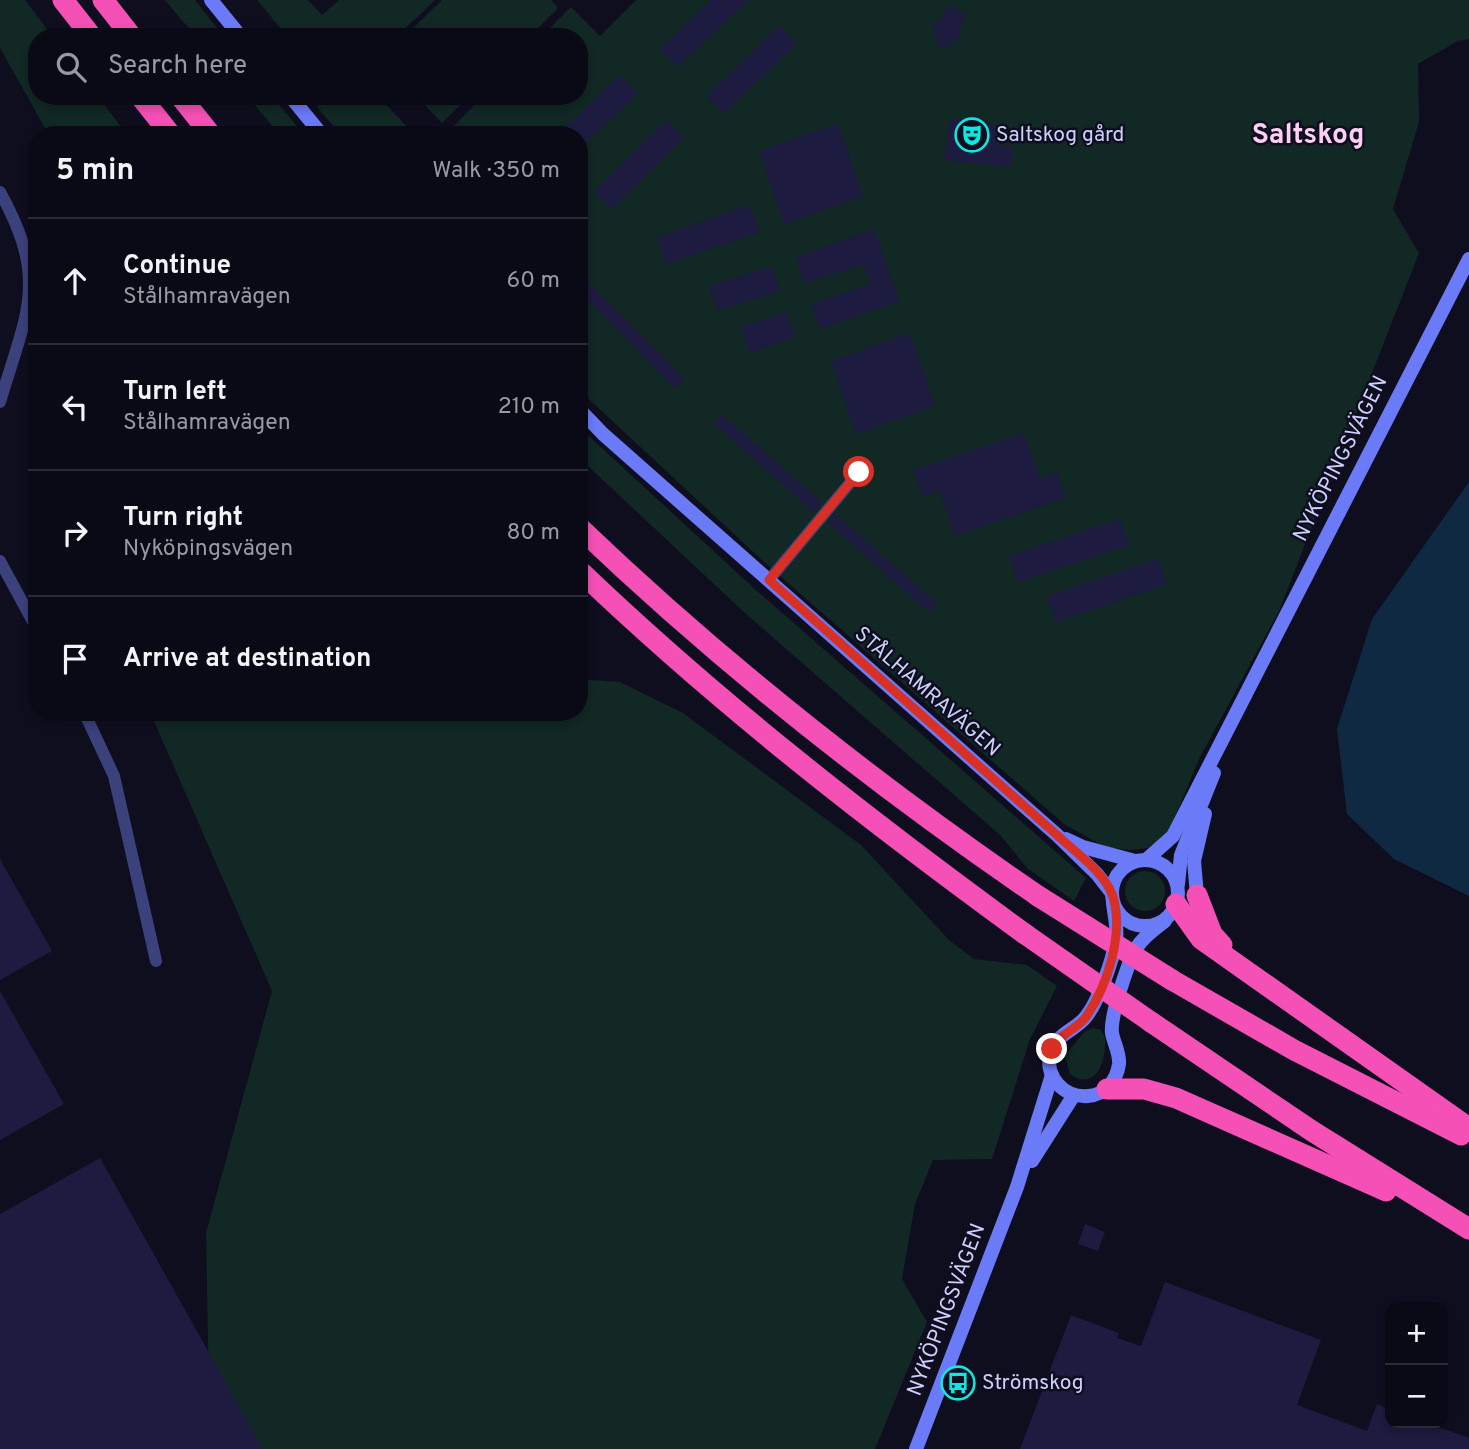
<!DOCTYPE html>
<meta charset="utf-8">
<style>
body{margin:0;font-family:Overpass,sans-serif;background:#131320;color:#f1f3f6}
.controls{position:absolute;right:21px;bottom:21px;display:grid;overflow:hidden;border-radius:14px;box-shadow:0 4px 10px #0003}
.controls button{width:63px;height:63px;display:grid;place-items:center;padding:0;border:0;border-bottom:2px solid #2a2b36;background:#0a0a17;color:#f1f3f6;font:35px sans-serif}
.stop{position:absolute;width:21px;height:21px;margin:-16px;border:5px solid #d93025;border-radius:50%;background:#fff}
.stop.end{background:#d93025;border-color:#fff;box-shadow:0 2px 7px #0008}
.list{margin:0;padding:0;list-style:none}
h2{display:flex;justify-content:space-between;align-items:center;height:91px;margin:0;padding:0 28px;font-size:30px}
h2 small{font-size:23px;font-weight:400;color:#999aa1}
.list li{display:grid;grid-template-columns:46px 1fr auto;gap:21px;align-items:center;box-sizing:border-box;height:126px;padding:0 28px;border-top:2px solid #2a2b36}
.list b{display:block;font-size:26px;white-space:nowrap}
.list p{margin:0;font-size:23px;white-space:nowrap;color:#999aa1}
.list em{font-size:23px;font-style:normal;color:#999aa1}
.icon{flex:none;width:38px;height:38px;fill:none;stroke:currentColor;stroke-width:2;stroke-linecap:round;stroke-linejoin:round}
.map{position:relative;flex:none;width:1469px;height:1449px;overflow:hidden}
.search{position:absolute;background:#0a0a17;box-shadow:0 4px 10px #0003;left:28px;top:28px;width:560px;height:77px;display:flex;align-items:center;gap:18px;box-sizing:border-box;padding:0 24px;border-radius:28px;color:#999aa1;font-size:26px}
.panel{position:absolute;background:#0a0a17;box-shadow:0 4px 10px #0003;left:28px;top:126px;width:560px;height:595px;border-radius:28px}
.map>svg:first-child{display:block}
.green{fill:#112824}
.water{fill:#0f2942}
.building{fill:#1d1b3f}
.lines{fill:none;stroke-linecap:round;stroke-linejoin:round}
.minor{stroke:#3b417b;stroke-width:12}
.secondary{stroke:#6b7af7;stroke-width:14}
.motorway{stroke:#f550b5;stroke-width:21}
.motorway-bridge{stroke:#f550b5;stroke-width:21}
.route{stroke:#d93025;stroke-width:9}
.labels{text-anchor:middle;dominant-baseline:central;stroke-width:5;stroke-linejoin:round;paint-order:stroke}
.poi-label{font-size:21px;fill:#cecffc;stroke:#0e0e1f;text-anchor:start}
.street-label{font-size:21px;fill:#cecffc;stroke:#0e0e1f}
.district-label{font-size:28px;font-weight:bold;fill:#fcd0f2;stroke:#0e0e1f}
</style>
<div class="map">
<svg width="1469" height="1449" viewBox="0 0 1469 1449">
<rect width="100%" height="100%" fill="#0e0e1f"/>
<g class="green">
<path d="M 0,0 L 25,0 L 53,37 L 37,37 L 37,96 L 98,96 L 127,135 L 49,135 L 0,48 Z"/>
<path d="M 165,0 L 195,0 L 224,37 L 196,37 Z"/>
<path d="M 257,0 L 308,0 L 322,15 L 339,0 L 435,0 L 396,37 L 288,37 Z"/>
<path d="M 442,0 L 551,0 L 558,8 L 529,37 L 404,37 Z"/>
<path d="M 636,0 L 1469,0 L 1469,39 L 1458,41 L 1418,64 L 1419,122 L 1393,209 L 1419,253 L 1279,611 L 1200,757 L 1168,833 L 1148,848 L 1129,850 L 1105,847 L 1064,824 L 764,562 L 579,390 L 579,135 L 445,135 L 483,96 L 579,96 L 579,37 L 541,37 L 571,7 L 600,36 Z"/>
<path d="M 247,96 L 272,96 L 304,135 L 280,135 Z"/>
<path d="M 317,96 L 378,96 L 415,135 L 341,135 L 318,108 Z"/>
<path d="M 416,96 L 469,96 L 442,123 Z"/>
<path d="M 579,427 L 757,591 L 1086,878 L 1074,901 L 1028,869 L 1000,835 L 747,615 L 590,468 L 579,456 Z"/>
<path d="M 579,679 L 620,682 L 683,713 L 861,845 L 949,940 L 974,959 L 1027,965 L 1057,986 L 1030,1039 L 992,1159 L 933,1160 L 915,1204 L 902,1279 L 927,1322 L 875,1449 L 210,1449 L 206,1233 L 272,991 L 150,712 L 579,712 Z"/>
<circle cx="1145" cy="891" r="20"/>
<path d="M 1093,1028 L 1101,1030 L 1105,1037 C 1107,1058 1097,1093 1070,1074 L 1065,1055 L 1085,1031 Z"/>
</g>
<path class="water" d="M 1469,482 L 1469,896 L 1394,859 L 1347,814 L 1337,729 L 1372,619 Z"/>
<g class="building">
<path d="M 711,0 L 748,0 L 678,67 L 660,49 Z"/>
<path d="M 948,5 L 967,15 L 959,29 L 961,38 L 951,42 L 946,50 L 938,45 L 932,23 L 940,21 Z"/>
<path d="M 779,25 L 797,43 L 724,114 L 707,96 Z"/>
<path d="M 620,75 L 638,93 L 624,107 L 579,149 L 579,135 L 558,135 Z"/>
<path d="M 950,118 L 998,126 L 995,144 L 1013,147 L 1010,167 L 944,160 Z"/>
<path d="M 667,120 L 684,138 L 612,209 L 594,191 Z"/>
<path d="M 838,123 L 863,196 L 784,224 L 759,151 Z"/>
<path d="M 750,205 L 760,232 L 666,264 L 657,237 Z"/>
<path d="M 874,229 L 899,301 L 820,329 L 811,304 L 870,284 L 864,264 L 805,283 L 796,257 Z"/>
<path d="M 772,266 L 780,291 L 717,311 L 709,286 Z"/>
<path d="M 589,283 L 685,379 L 675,389 L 581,292 Z"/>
<path d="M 786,312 L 795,337 L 750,353 L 741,327 Z"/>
<path d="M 910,333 L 935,406 L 856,434 L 831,361 Z"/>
<path d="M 721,414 L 822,502 L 814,512 L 713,423 Z"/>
<path d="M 1024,433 L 1040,478 L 1057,472 L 1065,498 L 955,536 L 939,490 L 922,496 L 913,470 Z"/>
<path d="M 835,514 L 937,603 L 929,612 L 828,523 Z"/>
<path d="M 1120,519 L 1129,545 L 1018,582 L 1009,556 Z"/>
<path d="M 1158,559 L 1167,584 L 1056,622 L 1047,596 Z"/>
<path d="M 0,859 L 52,951 L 0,980 Z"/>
<path d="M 0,991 L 64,1104 L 0,1140 Z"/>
<path d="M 100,1158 L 263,1449 L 0,1449 L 0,1214 Z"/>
<path d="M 1085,1224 L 1105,1232 L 1098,1251 L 1078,1244 Z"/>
<path d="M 1165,1282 L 1321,1340 L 1297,1405 L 1367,1431 L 1377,1404 L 1390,1409 L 1390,1423 L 1427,1423 L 1469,1438 L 1469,1449 L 1020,1449 L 1071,1315 L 1119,1333 L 1117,1338 L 1141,1346 Z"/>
</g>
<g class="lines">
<g class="minor">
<path d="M 0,192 C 49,281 27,311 0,402"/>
<path d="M 0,561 L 37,629"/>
<path d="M 769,580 L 859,472"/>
<path d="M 84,712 L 114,776 L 156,961"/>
</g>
<g class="secondary">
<path d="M 211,0 L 241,37"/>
<path d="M 290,96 L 322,135"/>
<path d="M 579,409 L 603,434 L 1057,835 L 1097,874 L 1111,892"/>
<path d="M 1066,839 L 1083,847 L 1135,861"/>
<circle cx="1145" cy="893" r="33"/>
<path d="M 1146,860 L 1173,836 L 1469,259"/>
<path d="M 1178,884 L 1181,855 L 1214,773"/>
<path d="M 1197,895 L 1194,861 L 1205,814"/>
<path d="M 1113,903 C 1114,914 1118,928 1116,940 C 1113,959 1098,1004 1084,1019 C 1073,1031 1057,1034 1051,1052 C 1043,1076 1064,1098 1088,1096 C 1105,1095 1117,1080 1119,1064 C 1120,1053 1114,1044 1112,1033 C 1110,1016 1128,962 1137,947 C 1144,936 1156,928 1165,921"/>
<path d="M 1032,1161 L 1074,1095"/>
<path d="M 916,1449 L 1017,1187 L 1052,1075"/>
</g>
<g class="motorway">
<path d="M 63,0 L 92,37"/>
<path d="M 103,0 L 132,37"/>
<path d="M 140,96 L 171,135"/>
<path d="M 180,96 L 211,135"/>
<path d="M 579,527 C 721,663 876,785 1038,896"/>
<path d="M 579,570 C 718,703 870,821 1025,934"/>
<path d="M 1197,895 L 1212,934 L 1222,945"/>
<path d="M 1176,904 L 1201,939 L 1469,1128"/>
<path d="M 1172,980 L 1294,1050 L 1461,1135"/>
<path d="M 1151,1022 L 1312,1131 L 1469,1229"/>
<path d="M 1107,1089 L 1144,1089 L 1176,1098 L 1386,1191"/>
</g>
<g class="motorway-bridge">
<path d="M 1038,896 L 1172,980"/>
<path d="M 1025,934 L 1151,1022"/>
</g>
</g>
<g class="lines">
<path class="route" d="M 859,472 L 769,580 L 1057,835 C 1074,851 1103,871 1112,894 C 1125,931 1108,985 1086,1017 C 1076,1030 1060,1033 1052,1049"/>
</g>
<defs>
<symbol id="theatre-ring" viewBox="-11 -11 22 22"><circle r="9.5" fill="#0e0e1f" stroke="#0de9e2" stroke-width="1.5"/><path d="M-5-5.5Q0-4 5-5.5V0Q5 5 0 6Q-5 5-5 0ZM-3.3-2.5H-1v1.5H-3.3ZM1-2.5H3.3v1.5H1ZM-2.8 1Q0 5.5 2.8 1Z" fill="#0de9e2"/></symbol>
<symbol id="bus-ring" viewBox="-11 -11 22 22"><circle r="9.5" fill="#0e0e1f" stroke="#0de9e2" stroke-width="1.5"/><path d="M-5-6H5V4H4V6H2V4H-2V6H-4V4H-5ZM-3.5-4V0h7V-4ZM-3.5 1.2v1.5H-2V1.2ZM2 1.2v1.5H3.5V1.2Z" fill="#0de9e2"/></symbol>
</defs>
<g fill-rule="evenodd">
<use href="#theatre-ring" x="953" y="116" width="38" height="38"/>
<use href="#bus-ring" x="939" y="1364" width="38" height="38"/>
</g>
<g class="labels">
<g class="poi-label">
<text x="996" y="135">Saltskog gård</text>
<text x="982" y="1383">Strömskog</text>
</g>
<g class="street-label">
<text transform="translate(1341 459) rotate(-63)">NYKÖPINGSVÄGEN</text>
<text transform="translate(927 692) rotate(41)">STÅLHAMRAVÄGEN</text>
<text transform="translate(947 1310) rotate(-69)">NYKÖPINGSVÄGEN</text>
</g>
<g class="district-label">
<text x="1308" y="136">Saltskog</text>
</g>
</g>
</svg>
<div class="controls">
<button>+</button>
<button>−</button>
</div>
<div class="stop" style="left:859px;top:472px"></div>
<div class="stop end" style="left:1052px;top:1049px"></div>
<div class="search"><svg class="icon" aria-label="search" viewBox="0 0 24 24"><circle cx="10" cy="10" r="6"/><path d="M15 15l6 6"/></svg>Search here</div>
<section class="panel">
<h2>5 min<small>Walk · 350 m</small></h2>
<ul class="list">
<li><svg class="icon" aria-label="ahead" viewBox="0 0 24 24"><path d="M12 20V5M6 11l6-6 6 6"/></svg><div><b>Continue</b><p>Stålhamravägen</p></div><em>60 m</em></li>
<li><svg class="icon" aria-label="left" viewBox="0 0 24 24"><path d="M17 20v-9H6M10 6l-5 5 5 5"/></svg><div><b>Turn left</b><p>Stålhamravägen</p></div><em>210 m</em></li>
<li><svg class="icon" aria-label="right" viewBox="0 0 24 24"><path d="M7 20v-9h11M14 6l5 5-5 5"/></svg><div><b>Turn right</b><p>Nyköpingsvägen</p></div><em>80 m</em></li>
<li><svg class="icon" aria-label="arrive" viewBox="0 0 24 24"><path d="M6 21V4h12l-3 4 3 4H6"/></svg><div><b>Arrive at destination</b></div></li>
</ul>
</section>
</div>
